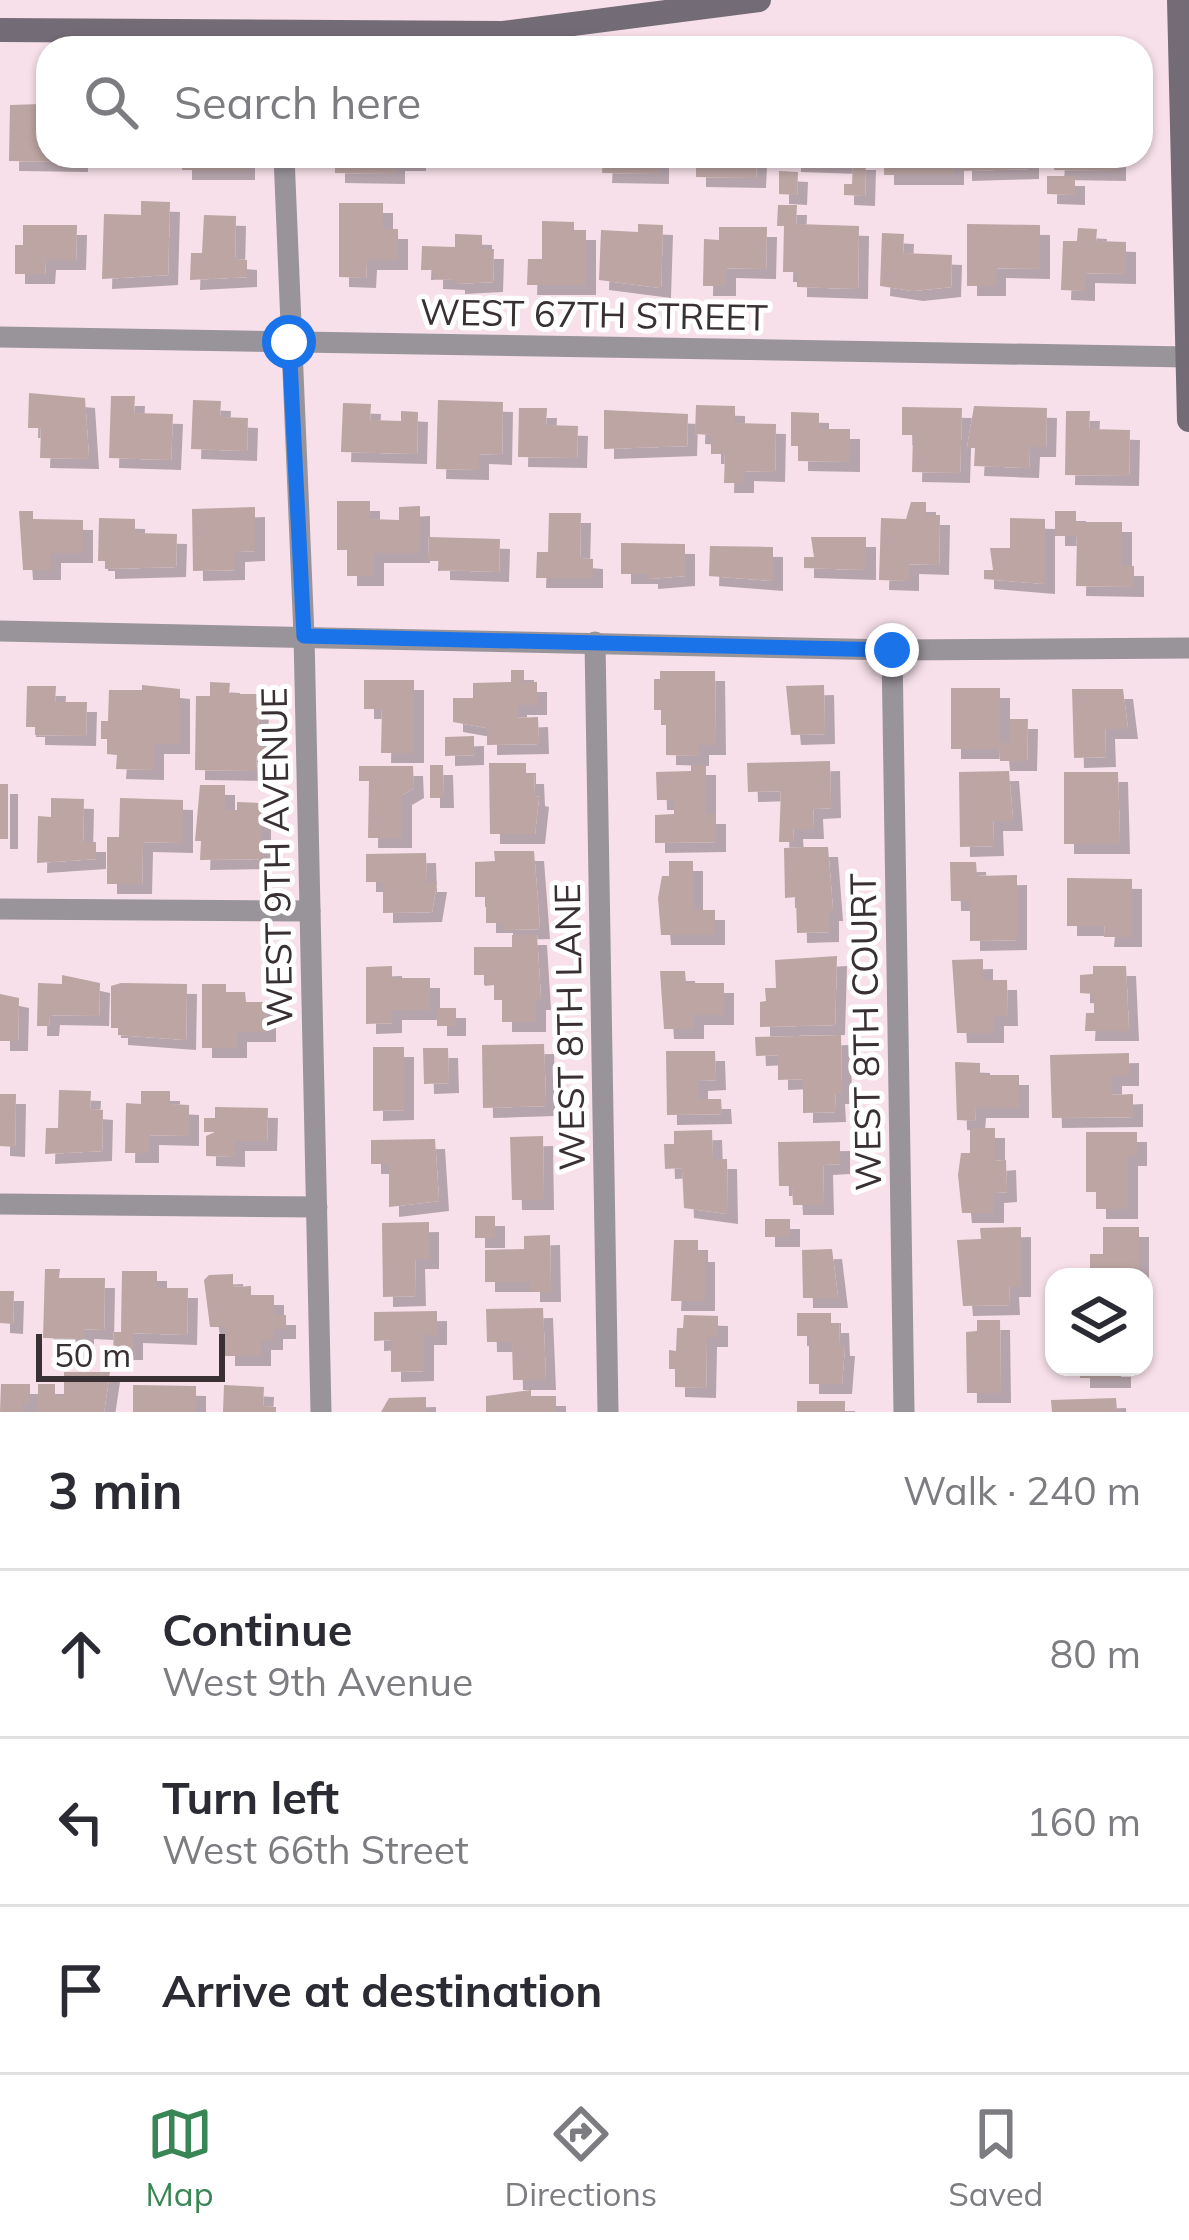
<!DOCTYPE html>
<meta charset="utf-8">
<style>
body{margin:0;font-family:Mulish,sans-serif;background:#f2f2f3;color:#2b2b33}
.controls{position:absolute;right:36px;bottom:36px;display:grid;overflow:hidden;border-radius:24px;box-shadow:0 3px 9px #0004}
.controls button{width:108px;height:108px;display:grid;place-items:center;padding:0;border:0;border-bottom:3px solid #e1e1e2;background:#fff;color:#2b2b33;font:60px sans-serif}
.scale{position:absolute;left:36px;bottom:30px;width:189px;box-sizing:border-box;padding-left:12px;border:6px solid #383033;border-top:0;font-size:33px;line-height:42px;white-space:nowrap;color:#383033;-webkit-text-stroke:9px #fff;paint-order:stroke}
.stop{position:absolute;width:36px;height:36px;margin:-27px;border:9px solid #1a73e8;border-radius:50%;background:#fff}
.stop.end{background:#1a73e8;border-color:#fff;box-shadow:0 3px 12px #0008}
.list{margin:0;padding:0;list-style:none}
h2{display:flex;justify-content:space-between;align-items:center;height:156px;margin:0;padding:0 48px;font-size:51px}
h2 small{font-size:39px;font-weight:400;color:#7c7c81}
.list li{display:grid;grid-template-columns:78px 1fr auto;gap:36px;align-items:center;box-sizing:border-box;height:168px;padding:0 48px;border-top:3px solid #e1e1e2}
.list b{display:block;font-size:45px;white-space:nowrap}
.list p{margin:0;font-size:39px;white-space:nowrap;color:#7c7c81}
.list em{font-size:39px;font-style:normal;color:#7c7c81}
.icon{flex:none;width:66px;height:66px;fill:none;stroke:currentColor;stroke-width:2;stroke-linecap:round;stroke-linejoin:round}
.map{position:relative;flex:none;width:1189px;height:1412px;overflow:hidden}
.search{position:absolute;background:#fff;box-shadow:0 3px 9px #0004;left:36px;right:36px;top:36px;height:132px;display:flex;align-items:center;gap:30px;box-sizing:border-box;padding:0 42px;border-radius:36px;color:#7c7c81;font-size:45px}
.sheet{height:660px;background:#fff}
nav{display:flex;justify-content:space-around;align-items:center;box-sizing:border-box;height:168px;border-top:3px solid #e1e1e2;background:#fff;font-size:33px;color:#7c7c81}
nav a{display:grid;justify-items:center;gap:6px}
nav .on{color:#388655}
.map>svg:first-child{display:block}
.building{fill:#bca5a3;filter:url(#shadow)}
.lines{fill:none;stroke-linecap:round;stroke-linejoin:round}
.street{stroke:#99939a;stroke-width:21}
.secondary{stroke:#736b75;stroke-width:24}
.route{stroke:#1a73e8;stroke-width:15}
.labels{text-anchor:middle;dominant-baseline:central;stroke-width:10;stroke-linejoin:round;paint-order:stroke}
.street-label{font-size:36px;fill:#383033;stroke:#fff}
</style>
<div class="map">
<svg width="1189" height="1412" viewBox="0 0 1189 1412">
<defs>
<filter id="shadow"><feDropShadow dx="10" dy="10" stdDeviation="0" flood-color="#0004"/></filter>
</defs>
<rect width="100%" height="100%" fill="#f7e0e9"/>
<g class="building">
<path d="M 41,104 L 48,104 L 48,156 L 78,156 L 78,162 L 9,161 L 10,105 Z"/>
<rect x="182" y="156" width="63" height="14"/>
<path d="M 335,156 L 416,156 L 416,161 L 395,161 L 395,174 L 335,173 Z"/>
<path d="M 603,156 L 659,156 L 659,174 L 602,173 Z"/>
<path d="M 696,156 L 757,156 L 756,178 L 696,177 Z"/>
<path d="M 791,156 L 848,156 L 848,164 L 791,162 Z"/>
<rect x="884" y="156" width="70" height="19"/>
<path d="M 962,156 L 1029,156 L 1029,169 L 962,171 Z"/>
<path d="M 1055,156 L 1116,156 L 1116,171 L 1054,170 Z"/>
<path d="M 853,160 L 866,160 L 865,196 L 844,195 L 844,184 L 852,184 Z"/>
<path d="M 779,171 L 798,172 L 797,195 L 779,194 Z"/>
<path d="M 1047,176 L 1075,176 L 1075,195 L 1047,194 Z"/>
<path d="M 141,201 L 170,202 L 168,275 L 102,279 L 104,214 L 141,215 Z"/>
<path d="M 339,203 L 383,203 L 383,229 L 398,229 L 398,260 L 367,260 L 366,278 L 339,277 Z"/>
<path d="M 778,205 L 797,205 L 796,224 L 859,226 L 858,289 L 797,287 L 797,272 L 783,272 L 784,226 L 777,226 Z"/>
<path d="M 204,215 L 236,216 L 235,259 L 247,260 L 247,277 L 190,280 L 191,253 L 202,253 Z"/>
<path d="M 542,221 L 574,222 L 574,230 L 586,230 L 586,285 L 527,285 L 528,259 L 542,259 Z"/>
<path d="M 638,224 L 663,225 L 661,288 L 599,280 L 601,230 L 638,232 Z"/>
<path d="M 967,224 L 1040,225 L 1040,269 L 996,268 L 996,286 L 967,286 Z"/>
<path d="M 23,225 L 77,225 L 76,260 L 46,260 L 45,274 L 15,274 L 15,245 L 23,245 Z"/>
<path d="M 719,227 L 767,227 L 766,269 L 726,268 L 726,286 L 703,286 L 704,239 L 719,240 Z"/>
<path d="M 1078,228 L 1097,229 L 1096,241 L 1126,242 L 1126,274 L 1085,273 L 1085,291 L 1061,290 L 1063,241 L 1077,241 Z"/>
<path d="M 882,233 L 904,234 L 903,253 L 952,255 L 951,287 L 913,291 L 880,286 Z"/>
<path d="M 455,234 L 482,235 L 482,249 L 494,249 L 493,282 L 455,284 L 455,280 L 433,279 L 433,270 L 421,270 L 422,246 L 455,247 Z"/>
<path d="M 29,393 L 85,398 L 89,459 L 40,458 L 41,428 L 28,428 Z"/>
<path d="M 111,396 L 135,396 L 134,413 L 173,414 L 171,460 L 109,458 Z"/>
<path d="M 193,400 L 221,401 L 220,417 L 248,418 L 247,451 L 191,449 Z"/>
<path d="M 438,400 L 503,402 L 502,455 L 479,454 L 479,470 L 436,469 Z"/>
<path d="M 343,403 L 371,404 L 370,420 L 401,421 L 401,411 L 418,412 L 417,454 L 341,452 Z"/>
<path d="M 696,405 L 735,406 L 735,423 L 776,424 L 775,472 L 744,471 L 744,483 L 724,483 L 725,454 L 711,454 L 711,435 L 695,434 Z"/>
<path d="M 974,406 L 1047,408 L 1046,447 L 1030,447 L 1029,468 L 974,466 L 975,448 L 967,448 Z"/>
<path d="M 902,407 L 962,408 L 960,473 L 912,472 L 913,435 L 902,435 Z"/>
<path d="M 519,408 L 547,408 L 546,425 L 578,426 L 577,458 L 518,457 Z"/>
<path d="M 604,410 L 688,414 L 687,446 L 604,449 Z"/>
<path d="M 1066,411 L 1090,411 L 1089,429 L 1130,430 L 1129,476 L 1065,475 Z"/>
<path d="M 791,412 L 819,413 L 819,429 L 850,429 L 850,462 L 798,461 L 798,446 L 791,446 Z"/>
<path d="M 337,501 L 370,501 L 370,519 L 399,520 L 399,507 L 420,506 L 420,553 L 374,553 L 374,576 L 347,576 L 347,550 L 337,550 Z"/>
<path d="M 911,502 L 926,502 L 926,515 L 940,515 L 939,565 L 909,564 L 909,581 L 879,580 L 881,518 L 906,519 Z"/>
<path d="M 255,507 L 255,551 L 235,552 L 235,570 L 193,571 L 192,509 Z"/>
<path d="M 19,511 L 33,511 L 33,519 L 83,520 L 83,553 L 51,553 L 51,570 L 23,570 Z"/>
<path d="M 1055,511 L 1076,511 L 1076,522 L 1122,522 L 1122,566 L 1134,566 L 1134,587 L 1076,586 L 1077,536 L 1055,536 Z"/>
<path d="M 549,513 L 581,513 L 580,558 L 593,559 L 593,578 L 536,578 L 537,552 L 548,552 Z"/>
<path d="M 99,518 L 135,519 L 135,533 L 177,534 L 176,567 L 105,569 L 105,561 L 98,561 Z"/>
<path d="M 1010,518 L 1045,519 L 1045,584 L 984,579 L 984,570 L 993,570 L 990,548 L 1010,548 Z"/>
<path d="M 429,537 L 500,539 L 499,572 L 440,570 L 440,561 L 428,561 Z"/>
<path d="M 811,537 L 866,537 L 866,570 L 804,568 L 804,557 L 814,557 Z"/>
<path d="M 621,543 L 685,544 L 685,576 L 648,579 L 648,574 L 621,574 Z"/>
<path d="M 710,546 L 773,547 L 773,581 L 709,576 Z"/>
<path d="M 511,670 L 524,670 L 524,682 L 537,682 L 537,705 L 517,705 L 517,718 L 538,717 L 539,744 L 487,745 L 487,728 L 453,722 L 453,698 L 473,698 L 473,683 L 511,682 Z"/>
<path d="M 660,671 L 715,671 L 716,745 L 699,745 L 699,756 L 666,755 L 666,725 L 661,725 L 661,710 L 654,710 L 654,679 L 660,679 Z"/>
<path d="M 364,680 L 414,680 L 414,753 L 381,753 L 382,709 L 364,709 Z"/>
<path d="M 210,682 L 230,683 L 229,694 L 259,694 L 258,747 L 268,747 L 268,757 L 256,757 L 257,771 L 195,770 L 196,696 L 210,696 Z"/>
<path d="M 142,685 L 180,689 L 180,744 L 154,744 L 154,770 L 116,769 L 117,755 L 107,754 L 107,739 L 101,739 L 101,721 L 108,721 L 109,690 L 142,690 Z"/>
<path d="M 824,685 L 825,734 L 791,735 L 786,686 Z"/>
<path d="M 27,686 L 56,686 L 55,702 L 87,702 L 86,736 L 35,735 L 35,727 L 26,727 Z"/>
<path d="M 951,688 L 1000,688 L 1000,743 L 1009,743 L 1009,719 L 1028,719 L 1027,761 L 1000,761 L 999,749 L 951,749 Z"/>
<path d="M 1072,689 L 1123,689 L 1128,729 L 1105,729 L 1106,757 L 1074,758 Z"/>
<path d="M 474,736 L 474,755 L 445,756 L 445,737 Z"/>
<path d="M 830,761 L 831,808 L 813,809 L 814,829 L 793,829 L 794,842 L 779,842 L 781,791 L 748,792 L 747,763 Z"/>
<path d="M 489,763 L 526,763 L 526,774 L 534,774 L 535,796 L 539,797 L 535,834 L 490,834 Z"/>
<path d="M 430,765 L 443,765 L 444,798 L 430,798 Z"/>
<path d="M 691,765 L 706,765 L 706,814 L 716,814 L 716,842 L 655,843 L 655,815 L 674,814 L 674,800 L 657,800 L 656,772 L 691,771 Z"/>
<path d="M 359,766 L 413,766 L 414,788 L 402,795 L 402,838 L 368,838 L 369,781 L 359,781 Z"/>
<path d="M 1009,771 L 1013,821 L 993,821 L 994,846 L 960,847 L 959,772 Z"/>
<path d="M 1064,772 L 1118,772 L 1120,844 L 1064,844 Z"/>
<rect x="0" y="784" width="8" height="55"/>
<path d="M 200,785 L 225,785 L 225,810 L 237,810 L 237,802 L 261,803 L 261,859 L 200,860 L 201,841 L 195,841 Z"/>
<path d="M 51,798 L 84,799 L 83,842 L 96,842 L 96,859 L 37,863 L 38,816 L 51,817 Z"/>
<path d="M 120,798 L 183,800 L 183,843 L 143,842 L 142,884 L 107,884 L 107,837 L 119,837 Z"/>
<path d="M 806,847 L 828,847 L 833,911 L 829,911 L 829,932 L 797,933 L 796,897 L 785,898 L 784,848 Z"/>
<path d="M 494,851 L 534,851 L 540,929 L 503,930 L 503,923 L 486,923 L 486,897 L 475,897 L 475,862 L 495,861 Z"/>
<path d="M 426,853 L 427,882 L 437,882 L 432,912 L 383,913 L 383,882 L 366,882 L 366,854 Z"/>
<path d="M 669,861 L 693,861 L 693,910 L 715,910 L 715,935 L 661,935 L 658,898 L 662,876 L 669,876 Z"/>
<path d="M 950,862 L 976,862 L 977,876 L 1017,875 L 1017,940 L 970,941 L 970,901 L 951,901 Z"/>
<path d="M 1067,878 L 1132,879 L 1132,937 L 1104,937 L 1105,926 L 1067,926 Z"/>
<path d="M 512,935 L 537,935 L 541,1000 L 536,1000 L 536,1022 L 502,1022 L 502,1000 L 494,1000 L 494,985 L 485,986 L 485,975 L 474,975 L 474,947 L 512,947 Z"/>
<path d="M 837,956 L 835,1025 L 760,1027 L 760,1002 L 766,1001 L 765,988 L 776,988 L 775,960 Z"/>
<path d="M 983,959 L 983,980 L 1007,980 L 1008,1016 L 994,1016 L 994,1033 L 957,1033 L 952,960 Z"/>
<path d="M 392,966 L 392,978 L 430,978 L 430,1010 L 392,1010 L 392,1023 L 366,1024 L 366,967 Z"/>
<path d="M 1093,966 L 1126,966 L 1129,1031 L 1085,1031 L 1086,1013 L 1094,1013 L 1094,994 L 1080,993 L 1080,975 L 1093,974 Z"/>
<path d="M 660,971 L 685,971 L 686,983 L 724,983 L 724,1015 L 694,1015 L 694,1029 L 664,1029 Z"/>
<path d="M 62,975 L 100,983 L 99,1016 L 50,1015 L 49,1026 L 37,1026 L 38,983 L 62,984 Z"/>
<path d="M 121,983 L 187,984 L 186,1040 L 118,1035 L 118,1028 L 111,1028 L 111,986 Z"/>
<path d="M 202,984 L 226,984 L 226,992 L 245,992 L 246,1002 L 266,1002 L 266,1032 L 237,1032 L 237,1048 L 202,1048 Z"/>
<path d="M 0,994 L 19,998 L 18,1041 L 0,1041 Z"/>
<rect x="437" y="1008" width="19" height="18"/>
<path d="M 841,1035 L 842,1094 L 835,1094 L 836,1112 L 803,1113 L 803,1079 L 778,1080 L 778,1055 L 756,1056 L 755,1037 Z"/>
<path d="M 544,1044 L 546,1106 L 483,1108 L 482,1045 Z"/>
<path d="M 373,1047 L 404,1047 L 404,1110 L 373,1111 Z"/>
<path d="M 423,1048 L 448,1048 L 449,1083 L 424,1084 Z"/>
<path d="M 666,1051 L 715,1051 L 716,1080 L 698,1081 L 698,1099 L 721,1099 L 722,1114 L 667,1115 Z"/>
<path d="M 1129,1053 L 1129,1076 L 1112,1076 L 1112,1095 L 1133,1094 L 1133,1117 L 1052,1118 L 1050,1055 Z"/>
<path d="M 955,1062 L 980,1063 L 980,1075 L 1019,1075 L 1019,1108 L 976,1108 L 975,1121 L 957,1120 Z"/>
<path d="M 59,1090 L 91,1091 L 90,1109 L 103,1110 L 102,1151 L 45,1154 L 46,1128 L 58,1128 Z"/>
<path d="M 141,1091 L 170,1091 L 170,1104 L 189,1105 L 189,1136 L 149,1135 L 149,1153 L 125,1153 L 126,1103 L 141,1104 Z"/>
<path d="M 0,1094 L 16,1094 L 15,1147 L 0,1146 Z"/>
<path d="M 215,1107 L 268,1108 L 267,1141 L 235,1141 L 235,1157 L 206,1156 L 206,1136 L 215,1132 L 204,1132 L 204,1118 L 215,1118 Z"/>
<path d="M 970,1128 L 995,1128 L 995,1161 L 1006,1160 L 1007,1192 L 994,1193 L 994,1213 L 962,1213 L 958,1175 L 961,1153 L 970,1153 Z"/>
<path d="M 712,1130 L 713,1159 L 727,1159 L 728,1214 L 684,1208 L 682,1168 L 665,1169 L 664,1144 L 674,1144 L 674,1131 Z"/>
<path d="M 1086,1132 L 1137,1132 L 1137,1156 L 1128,1156 L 1128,1209 L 1096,1209 L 1096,1192 L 1086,1192 Z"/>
<path d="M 543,1136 L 544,1200 L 512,1200 L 510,1137 Z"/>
<path d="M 435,1139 L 439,1201 L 389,1207 L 389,1164 L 371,1164 L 371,1140 Z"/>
<path d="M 840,1141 L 840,1164 L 823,1165 L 824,1205 L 793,1205 L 792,1186 L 779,1186 L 778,1142 Z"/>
<rect x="475" y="1216" width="20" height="22"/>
<rect x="765" y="1219" width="25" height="18"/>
<path d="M 429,1222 L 429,1259 L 415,1259 L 416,1296 L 383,1297 L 382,1223 Z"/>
<path d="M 1021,1227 L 1021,1287 L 1009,1287 L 1010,1305 L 963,1306 L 957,1240 L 981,1239 L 980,1228 Z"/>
<path d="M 1103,1227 L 1139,1227 L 1139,1277 L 1090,1277 L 1090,1254 L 1103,1254 Z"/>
<path d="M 550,1235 L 551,1292 L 530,1292 L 530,1282 L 485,1282 L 485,1250 L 524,1249 L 524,1236 Z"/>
<path d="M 674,1240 L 698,1240 L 698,1252 L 705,1252 L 705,1301 L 671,1301 Z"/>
<path d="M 832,1249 L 838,1298 L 803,1298 L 802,1250 Z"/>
<path d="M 45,1269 L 60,1269 L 59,1278 L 105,1278 L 104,1330 L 84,1329 L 84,1339 L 43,1338 Z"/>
<path d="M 122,1271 L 157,1271 L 157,1288 L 188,1288 L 187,1335 L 133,1333 L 133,1350 L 113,1350 L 114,1332 L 121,1332 Z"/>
<path d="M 233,1274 L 233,1287 L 251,1286 L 251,1295 L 274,1295 L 274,1315 L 286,1315 L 286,1329 L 273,1329 L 273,1340 L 261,1340 L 261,1356 L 225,1356 L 225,1327 L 210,1327 L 204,1280 L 209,1275 Z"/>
<path d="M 0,1291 L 14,1291 L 13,1324 L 0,1323 Z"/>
<path d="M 543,1308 L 546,1380 L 513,1380 L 512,1342 L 487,1342 L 486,1309 Z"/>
<path d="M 437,1311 L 437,1335 L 424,1335 L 424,1371 L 391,1372 L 391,1340 L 374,1341 L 374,1312 Z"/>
<path d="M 797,1313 L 831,1313 L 831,1323 L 839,1323 L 840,1346 L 845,1346 L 842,1384 L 809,1384 L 809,1336 L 797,1336 Z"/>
<path d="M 684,1315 L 718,1316 L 718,1337 L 707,1337 L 706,1388 L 675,1387 L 675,1369 L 669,1369 L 669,1350 L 676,1351 L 677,1328 L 683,1328 Z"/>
<path d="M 977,1320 L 1000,1320 L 1001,1393 L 967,1393 L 966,1332 L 977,1331 Z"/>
<rect x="1080" y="1367" width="41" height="11"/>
<path d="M 64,1372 L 110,1372 L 104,1412 L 38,1412 L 38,1384 L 55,1384 L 55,1396 L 64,1396 Z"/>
<path d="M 1,1384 L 30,1384 L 30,1403 L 22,1403 L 22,1412 L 0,1412 Z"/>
<path d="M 133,1385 L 196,1386 L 196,1412 L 133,1412 Z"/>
<path d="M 224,1385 L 264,1387 L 263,1406 L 276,1407 L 276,1412 L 223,1412 Z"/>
<path d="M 531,1390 L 531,1396 L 556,1396 L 556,1412 L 486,1412 L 486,1396 Z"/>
<path d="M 426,1397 L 426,1412 L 381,1412 L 389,1398 Z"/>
<path d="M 1116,1398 L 1117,1412 L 1052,1412 L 1051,1400 Z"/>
<rect x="797" y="1401" width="48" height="11"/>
</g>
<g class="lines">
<g class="street">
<path d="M 284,156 L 304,636 L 321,1412"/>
<path d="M 0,337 L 1188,357"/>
<path d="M 0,631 L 892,650 L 1189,648"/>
<path d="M 595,642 L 608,1412"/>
<path d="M 892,650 L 904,1412"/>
<path d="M 0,909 L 310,911"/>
<path d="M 0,1204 L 317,1207"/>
</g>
<g class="secondary">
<path d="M 1179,0 L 1189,420"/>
<path d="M 0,30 L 503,33 L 759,0"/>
</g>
</g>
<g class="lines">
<path class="route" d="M 289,342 L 304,636 L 892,650"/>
</g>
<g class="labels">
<g class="street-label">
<text transform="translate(594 314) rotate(1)">WEST 67TH STREET</text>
<text transform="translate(276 857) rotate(-91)">WEST 9TH AVENUE</text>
<text transform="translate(569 1027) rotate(-91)">WEST 8TH LANE</text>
<text transform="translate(865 1032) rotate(-91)">WEST 8TH COURT</text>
</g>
</g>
</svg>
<div class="controls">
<button><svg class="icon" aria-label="layers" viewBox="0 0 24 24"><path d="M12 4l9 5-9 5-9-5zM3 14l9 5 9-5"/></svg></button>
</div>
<div class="scale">50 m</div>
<div class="stop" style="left:289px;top:342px"></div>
<div class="stop end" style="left:892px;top:650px"></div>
<div class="search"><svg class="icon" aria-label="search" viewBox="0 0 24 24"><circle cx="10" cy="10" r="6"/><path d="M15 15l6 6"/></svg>Search here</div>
</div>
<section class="sheet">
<h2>3 min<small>Walk · 240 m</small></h2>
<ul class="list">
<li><svg class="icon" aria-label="ahead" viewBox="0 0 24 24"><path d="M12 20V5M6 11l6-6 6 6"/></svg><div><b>Continue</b><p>West 9th Avenue</p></div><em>80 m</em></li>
<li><svg class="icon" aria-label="left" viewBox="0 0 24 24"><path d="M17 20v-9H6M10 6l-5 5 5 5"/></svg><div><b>Turn left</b><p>West 66th Street</p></div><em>160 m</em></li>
<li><svg class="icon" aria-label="arrive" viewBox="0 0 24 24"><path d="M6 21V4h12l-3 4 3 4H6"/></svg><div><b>Arrive at destination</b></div></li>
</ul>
</section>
<nav>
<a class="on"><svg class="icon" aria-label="map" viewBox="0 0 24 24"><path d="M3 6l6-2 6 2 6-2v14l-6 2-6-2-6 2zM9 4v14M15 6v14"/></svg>Map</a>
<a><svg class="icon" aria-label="directions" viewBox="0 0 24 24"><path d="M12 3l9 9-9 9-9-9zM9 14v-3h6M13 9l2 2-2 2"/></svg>Directions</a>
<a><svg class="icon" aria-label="saved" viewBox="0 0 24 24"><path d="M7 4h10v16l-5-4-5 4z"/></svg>Saved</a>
</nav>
